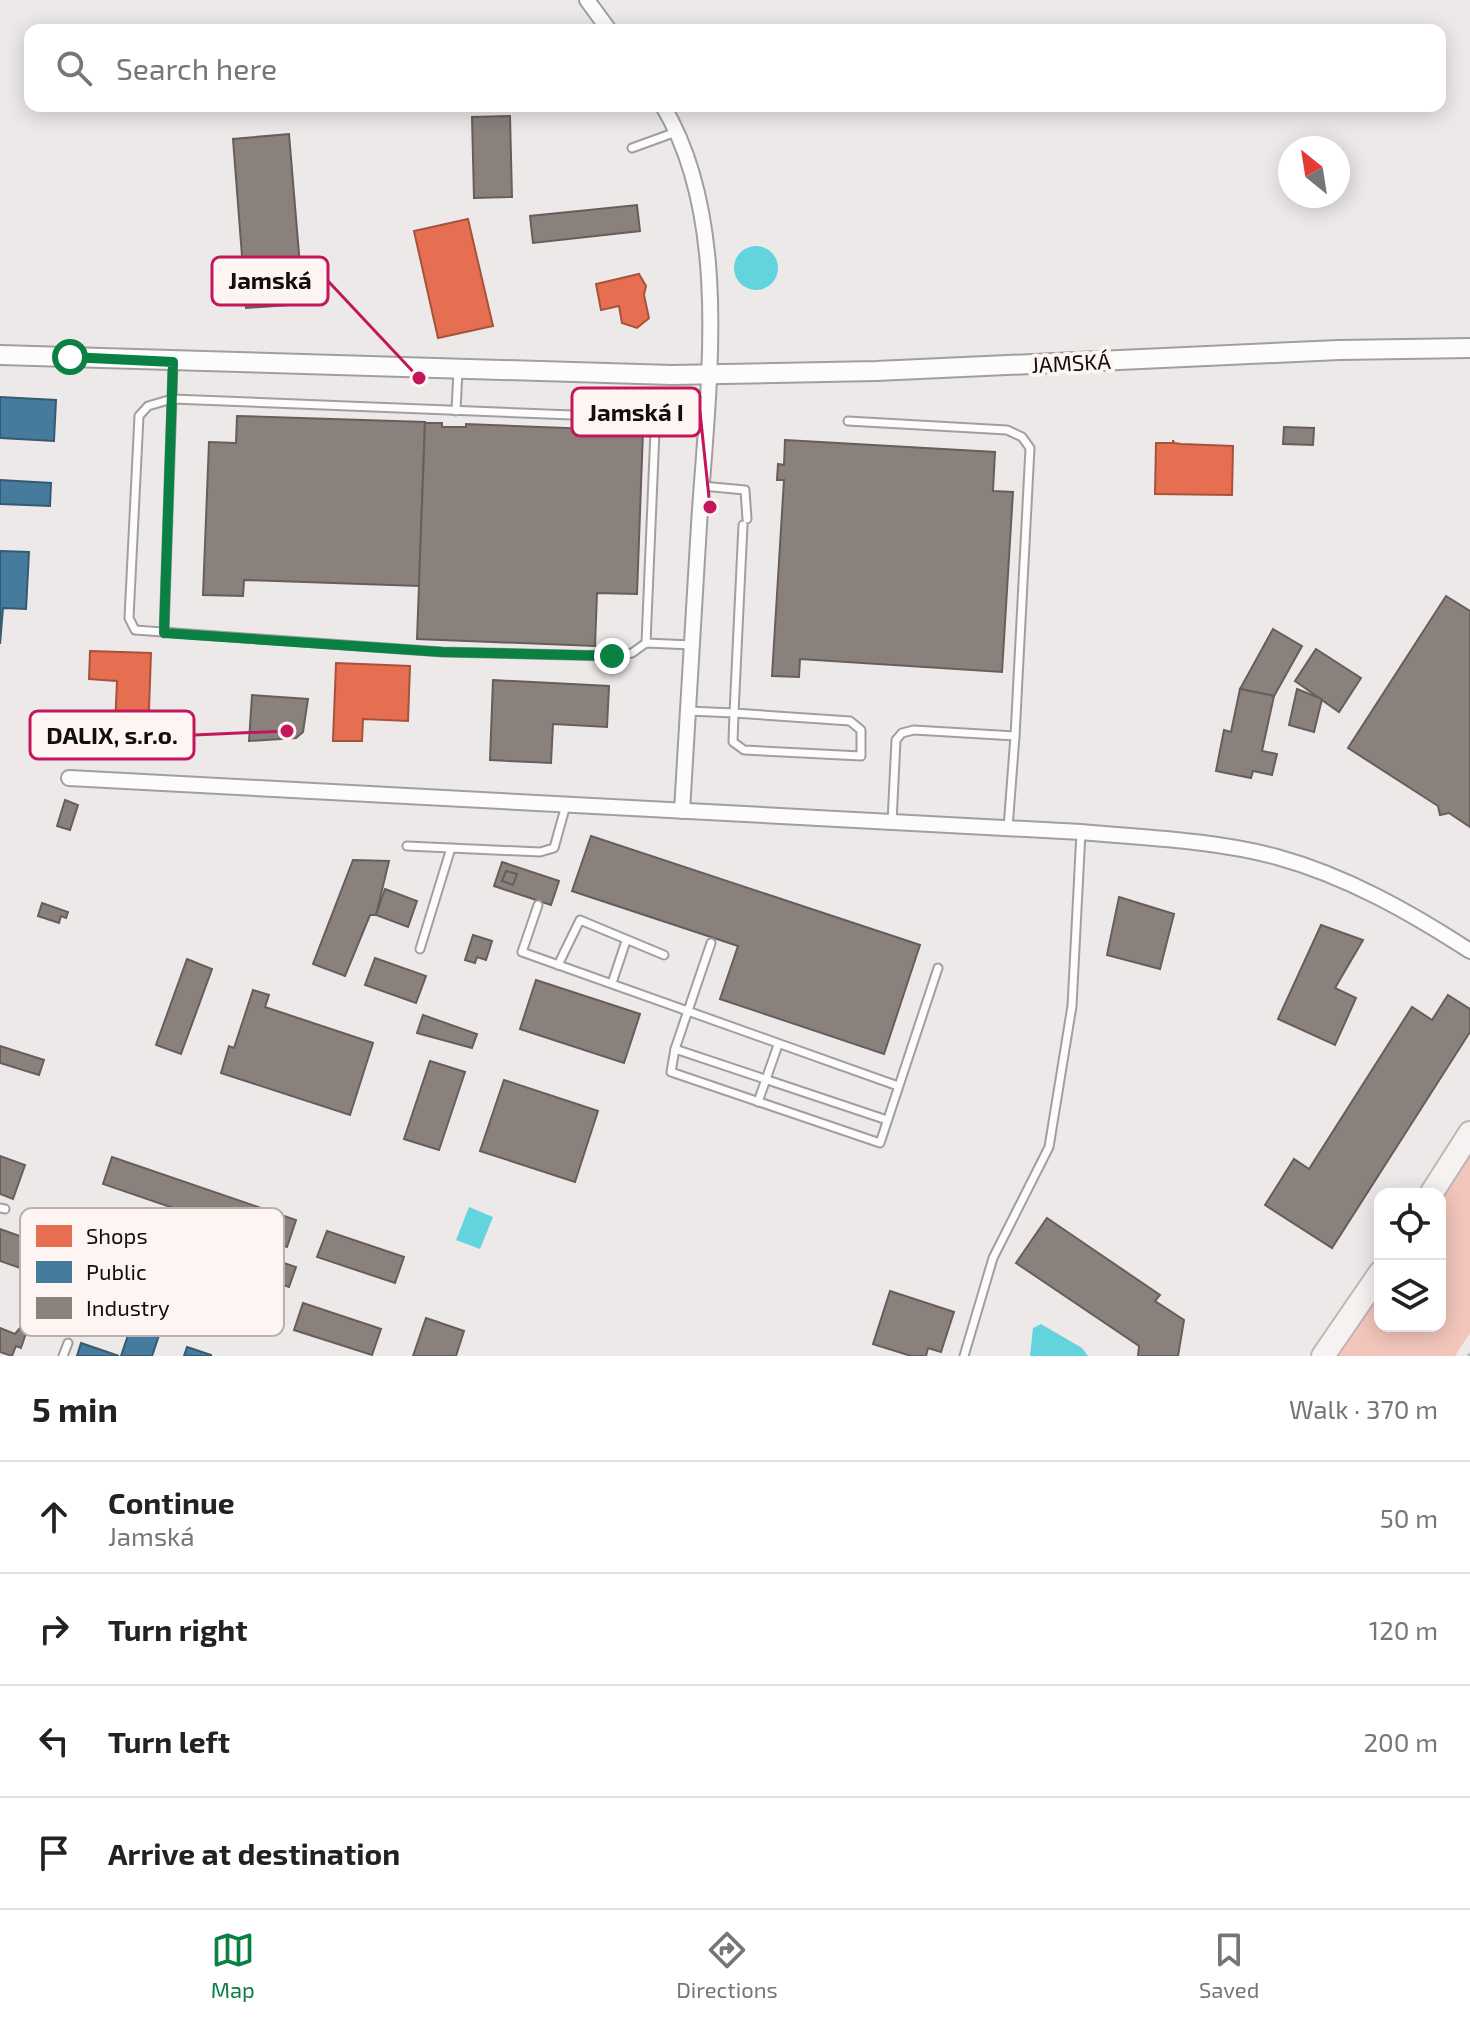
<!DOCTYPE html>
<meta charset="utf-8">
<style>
body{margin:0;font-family:"Exo 2",sans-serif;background:#f6f6f6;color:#222}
.controls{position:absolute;right:24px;bottom:24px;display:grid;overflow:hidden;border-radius:16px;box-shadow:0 4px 20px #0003}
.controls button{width:72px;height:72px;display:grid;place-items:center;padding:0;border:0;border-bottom:2px solid #e0e0e0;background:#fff;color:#222;font:40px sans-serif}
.compass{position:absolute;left:1278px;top:136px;width:72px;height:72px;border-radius:50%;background:#fff;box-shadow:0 4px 20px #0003;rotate:330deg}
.stop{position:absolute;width:24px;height:24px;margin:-18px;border:6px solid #0b8043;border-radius:50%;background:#fff}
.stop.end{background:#0b8043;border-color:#fff;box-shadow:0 2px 8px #0008}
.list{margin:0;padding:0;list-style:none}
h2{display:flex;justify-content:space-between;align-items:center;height:104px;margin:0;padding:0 32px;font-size:34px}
h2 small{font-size:26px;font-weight:400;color:#767676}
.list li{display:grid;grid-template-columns:52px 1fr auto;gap:24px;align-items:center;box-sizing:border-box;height:112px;padding:0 32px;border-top:2px solid #e0e0e0}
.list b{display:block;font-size:30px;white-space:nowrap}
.list p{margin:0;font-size:26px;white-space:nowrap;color:#767676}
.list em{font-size:26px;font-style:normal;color:#767676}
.icon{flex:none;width:44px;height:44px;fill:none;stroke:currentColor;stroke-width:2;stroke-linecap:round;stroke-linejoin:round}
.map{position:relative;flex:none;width:1470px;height:1356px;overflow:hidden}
.search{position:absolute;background:#fff;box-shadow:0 4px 20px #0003;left:24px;right:24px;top:24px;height:88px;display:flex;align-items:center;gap:20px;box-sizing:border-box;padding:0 28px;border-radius:16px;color:#767676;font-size:30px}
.sheet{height:552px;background:#fff}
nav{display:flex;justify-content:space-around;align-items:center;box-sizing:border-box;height:112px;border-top:2px solid #e0e0e0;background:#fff;font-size:22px;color:#767676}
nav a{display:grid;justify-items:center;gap:4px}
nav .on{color:#0b8043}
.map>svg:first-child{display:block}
.green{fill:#f3c6bc}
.water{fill:#63d3de}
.shops{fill:#e76f51;stroke:#a7523d;stroke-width:2}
.public{fill:#457b9d;stroke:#355a72;stroke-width:2}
.industry{fill:#8a817c;stroke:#665e5b;stroke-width:2}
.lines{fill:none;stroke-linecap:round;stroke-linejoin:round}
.service-casing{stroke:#a29e9d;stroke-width:11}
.minor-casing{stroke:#a29e9d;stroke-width:18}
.tertiary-casing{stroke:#a29e9d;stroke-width:22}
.primary-casing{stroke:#bfb6b4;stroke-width:26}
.service{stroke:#fcfcfc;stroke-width:7}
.minor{stroke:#fcfcfc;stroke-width:14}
.tertiary{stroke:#fcfcfc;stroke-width:18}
.primary{stroke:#f6f2f2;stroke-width:22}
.rail{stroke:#b4b3b3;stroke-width:4;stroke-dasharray:16 8;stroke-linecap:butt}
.route{stroke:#0b8043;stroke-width:10}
.labels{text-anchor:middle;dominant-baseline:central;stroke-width:8;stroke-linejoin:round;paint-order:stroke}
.street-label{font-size:22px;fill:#110e0e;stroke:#fef5f3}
.key{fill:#fef5f3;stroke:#b7b0ae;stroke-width:2}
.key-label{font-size:22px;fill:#110e0e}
.leader{fill:none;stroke:#c2185b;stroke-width:3}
.callout-dot{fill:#c2185b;stroke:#fef5f3;stroke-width:3}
.callout{fill:#fef5f3;stroke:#c2185b;stroke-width:3}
.callout-label{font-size:24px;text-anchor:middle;font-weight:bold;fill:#110e0e}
</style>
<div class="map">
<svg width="1470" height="1356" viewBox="0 0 1470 1356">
<rect width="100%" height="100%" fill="#eee9e9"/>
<path class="green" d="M 1470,1156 L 1470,1333 L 1455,1356 L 1334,1356 L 1380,1291 L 1380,1326 L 1440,1326 L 1440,1201 Z"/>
<g class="water">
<circle cx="756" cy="268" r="22"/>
<path d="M 469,1207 L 493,1217 L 480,1249 L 456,1240 Z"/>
<path d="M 1041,1324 L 1082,1348 L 1088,1356 L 1030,1356 L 1033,1328 Z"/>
</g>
<g class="shops">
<path d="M 468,219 L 493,326 L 438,338 L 414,231 Z"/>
<path d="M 639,274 L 646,286 L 644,295 L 649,318 L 637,328 L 622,323 L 619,306 L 601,310 L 596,284 Z"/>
<path d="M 1173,440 L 1174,443 L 1181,444 L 1233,446 L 1232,495 L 1155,494 L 1156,443 L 1173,443 Z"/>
<path d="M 90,651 L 151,653 L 148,738 L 126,737 L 126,727 L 115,726 L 117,681 L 89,679 Z"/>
<path d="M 336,663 L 410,666 L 408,721 L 363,719 L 362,741 L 333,741 Z"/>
</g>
<g class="public">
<path d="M 0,397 L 56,400 L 54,441 L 0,438 Z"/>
<path d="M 0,480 L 51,483 L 50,506 L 0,504 Z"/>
<path d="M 0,551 L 29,552 L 26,609 L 3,608 L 0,644 Z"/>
<path d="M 143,1291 L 171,1300 L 152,1356 L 121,1356 Z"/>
<path d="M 81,1343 L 119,1356 L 77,1356 Z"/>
<path d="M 187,1347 L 211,1355 L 211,1356 L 184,1356 Z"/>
</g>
<g class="industry">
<path d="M 510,116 L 512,197 L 474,198 L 472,117 Z"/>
<path d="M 289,134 L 301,278 L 295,279 L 303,304 L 246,308 L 233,139 Z"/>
<path d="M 637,205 L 640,231 L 533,243 L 530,216 Z"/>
<path d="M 237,416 L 425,422 L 419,586 L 244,580 L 243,596 L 203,595 L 209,442 L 236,443 Z"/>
<path d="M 425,423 L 442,423 L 442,427 L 466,427 L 466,424 L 643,431 L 637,594 L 597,593 L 595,646 L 417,639 Z"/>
<path d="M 1284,427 L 1314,428 L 1313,445 L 1283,444 Z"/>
<path d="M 785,440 L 995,452 L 993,491 L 1013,492 L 1002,672 L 800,659 L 799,677 L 772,676 L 784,480 L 777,480 L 778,464 L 784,465 Z"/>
<path d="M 1446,596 L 1470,611 L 1470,827 L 1449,813 L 1440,815 L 1438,806 L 1348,748 Z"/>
<path d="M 1273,629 L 1302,646 L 1274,696 L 1240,689 Z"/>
<path d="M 1316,649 L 1361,678 L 1339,712 L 1295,681 Z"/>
<path d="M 493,680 L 609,686 L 607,727 L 553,724 L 551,763 L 490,760 Z"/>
<path d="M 1240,689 L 1274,696 L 1262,751 L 1277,754 L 1272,775 L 1253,771 L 1251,778 L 1216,771 L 1224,730 L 1231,732 Z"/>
<path d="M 1297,689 L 1322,699 L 1314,732 L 1289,725 Z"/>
<path d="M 252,695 L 308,699 L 303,732 L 296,738 L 249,741 Z"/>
<path d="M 65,800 L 78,805 L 70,830 L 57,826 Z"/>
<path d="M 591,836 L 920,945 L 884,1054 L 720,999 L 738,946 L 572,891 Z"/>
<path d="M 353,860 L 389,861 L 376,915 L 370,915 L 345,976 L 313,964 Z"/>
<path d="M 502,862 L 559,881 L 551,905 L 494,886 Z"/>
<path d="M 506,871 L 517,874 L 513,885 L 502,881 Z"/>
<path d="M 385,889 L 417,901 L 408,927 L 376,915 Z"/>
<path d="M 1119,897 L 1174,914 L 1160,969 L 1107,955 Z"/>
<path d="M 42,903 L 68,912 L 66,918 L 61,916 L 59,923 L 38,916 Z"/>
<path d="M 1321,925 L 1363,940 L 1335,988 L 1356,998 L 1335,1045 L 1278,1019 Z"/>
<path d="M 473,935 L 492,941 L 486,960 L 477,957 L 475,963 L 465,960 Z"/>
<path d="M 375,958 L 426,976 L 416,1003 L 365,985 Z"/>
<path d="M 187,959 L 212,969 L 181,1054 L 156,1045 Z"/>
<path d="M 536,980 L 640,1014 L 624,1063 L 520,1029 Z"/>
<path d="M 253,990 L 269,995 L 265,1007 L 373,1043 L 350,1115 L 221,1073 L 229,1046 L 234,1048 Z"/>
<path d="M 1448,995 L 1470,1009 L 1470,1032 L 1332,1248 L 1265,1205 L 1294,1159 L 1309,1169 L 1412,1007 L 1432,1020 Z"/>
<path d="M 423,1015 L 477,1034 L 472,1048 L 417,1033 Z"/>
<path d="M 0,1046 L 44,1060 L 39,1075 L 0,1063 Z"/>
<path d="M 430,1061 L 465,1072 L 439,1150 L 404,1139 Z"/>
<path d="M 504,1080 L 598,1111 L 575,1182 L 480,1151 Z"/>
<path d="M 0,1156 L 25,1165 L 13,1199 L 0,1194 Z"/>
<path d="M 112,1157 L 296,1220 L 287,1247 L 103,1184 Z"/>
<path d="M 1047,1218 L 1160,1295 L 1155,1301 L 1184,1320 L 1178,1356 L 1138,1356 L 1139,1346 L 1016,1263 Z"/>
<path d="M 0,1229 L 62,1251 L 52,1279 L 0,1261 Z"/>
<path d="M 327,1231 L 404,1257 L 395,1283 L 317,1257 Z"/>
<path d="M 225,1243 L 296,1267 L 289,1287 L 218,1263 Z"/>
<path d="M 890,1291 L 954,1312 L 941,1352 L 928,1348 L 926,1356 L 911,1356 L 873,1344 Z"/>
<path d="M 303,1303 L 381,1329 L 372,1355 L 294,1330 Z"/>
<path d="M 426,1318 L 464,1331 L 456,1356 L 413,1356 Z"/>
<path d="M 0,1328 L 15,1334 L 20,1328 L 27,1330 L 21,1348 L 16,1346 L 12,1356 L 0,1352 Z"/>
</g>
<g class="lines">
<defs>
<g id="service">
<path d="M 632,148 L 676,132"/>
<path d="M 173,362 L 172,399 L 148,406 L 139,416 L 129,618 L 135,630 L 442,652 L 612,656 L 632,653 L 646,643 L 692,645"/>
<path d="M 456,411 L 458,370"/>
<path d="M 848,421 L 1007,430 L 1022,437 L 1030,448 L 1015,736"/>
<path d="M 702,486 L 745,490 L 747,519"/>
<path d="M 164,633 L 172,399 L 649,418 L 655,431 L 646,643"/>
<path d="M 688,711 L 734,713 L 743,525"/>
<path d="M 734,713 L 850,721 L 861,730 L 861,756 L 744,750 L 733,742 Z"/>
<path d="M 892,822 L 896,740 L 902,733 L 914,730 L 1015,736 L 1008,828"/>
<path d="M 407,846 L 540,852 L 554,848 L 566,805"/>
<path d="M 538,905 L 522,952 L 898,1086"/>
<path d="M 711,943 L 675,1049 L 671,1072 L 880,1143 L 938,968"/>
<path d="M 420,949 L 451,848"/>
<path d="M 558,965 L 580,920 L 664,955"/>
<path d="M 612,983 L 626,941"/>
<path d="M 675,1049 L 887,1120"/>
<path d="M 758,1102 L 778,1045"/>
<path d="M 0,1208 L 5,1209"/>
<path d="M 63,1356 L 68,1343"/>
<path d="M 964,1356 L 993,1258 L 1049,1147 L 1072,1006 L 1081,832"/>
</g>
<g id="minor">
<path d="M 587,0 L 609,30"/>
<path d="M 663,106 C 733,223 707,394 699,525 C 694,620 688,715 682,811"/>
<path d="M 69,778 L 1081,832 C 1146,838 1214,840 1277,857 C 1346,876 1410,912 1470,951"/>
</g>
<path id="tertiary" d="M 0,355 L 672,375 L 876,371 L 1339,350 L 1470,348"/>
<g id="primary">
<path d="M 1431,1194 L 1470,1133"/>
<path d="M 1323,1356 L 1380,1273"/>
</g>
</defs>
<use href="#service" class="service-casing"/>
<use href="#minor" class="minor-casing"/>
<use href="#tertiary" class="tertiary-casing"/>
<use href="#primary" class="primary-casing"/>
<use href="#service" class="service"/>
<use href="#minor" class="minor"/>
<use href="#tertiary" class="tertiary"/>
<use href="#primary" class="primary"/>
<path class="rail" d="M 1469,1356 L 1470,1354"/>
</g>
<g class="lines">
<path class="route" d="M 70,357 L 173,362 L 164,633 L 442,652 L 612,656"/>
</g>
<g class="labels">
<g class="street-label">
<text transform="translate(1071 362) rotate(-3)">JAMSKÁ</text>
</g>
</g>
<rect x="20" y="1208" width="264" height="128" rx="12" class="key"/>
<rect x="36" y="1225" width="36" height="22" fill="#e76f51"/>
<rect x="36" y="1261" width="36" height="22" fill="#457b9d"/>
<rect x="36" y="1297" width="36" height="22" fill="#8a817c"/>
<g class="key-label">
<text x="86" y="1244">Shops</text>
<text x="86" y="1280">Public</text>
<text x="86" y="1316">Industry</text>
</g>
<path class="leader" d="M419 378L328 281M710 507L700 412M287 731L194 735"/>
<g class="callout-dot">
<circle cx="419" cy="378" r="8"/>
<circle cx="710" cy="507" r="8"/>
<circle cx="287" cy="731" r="8"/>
</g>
<g class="callout">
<rect x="212" y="257" width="116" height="48" rx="8"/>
<rect x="572" y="388" width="128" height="48" rx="8"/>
<rect x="30" y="711" width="164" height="48" rx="8"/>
</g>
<g class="callout-label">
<text x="270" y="289">Jamská</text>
<text x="636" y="421">Jamská I</text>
<text x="112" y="744">DALIX, s.r.o.</text>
</g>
</svg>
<div class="controls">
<button><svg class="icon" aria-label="locate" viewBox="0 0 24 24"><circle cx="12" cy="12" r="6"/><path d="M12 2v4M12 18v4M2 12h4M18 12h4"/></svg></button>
<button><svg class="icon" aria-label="layers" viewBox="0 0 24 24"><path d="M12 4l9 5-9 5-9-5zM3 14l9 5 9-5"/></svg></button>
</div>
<svg class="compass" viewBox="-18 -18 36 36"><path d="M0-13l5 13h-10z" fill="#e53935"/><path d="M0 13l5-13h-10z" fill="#767676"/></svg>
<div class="stop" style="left:70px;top:357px"></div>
<div class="stop end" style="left:612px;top:656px"></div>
<div class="search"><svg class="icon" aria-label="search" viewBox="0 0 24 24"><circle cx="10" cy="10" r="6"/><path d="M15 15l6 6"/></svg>Search here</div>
</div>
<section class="sheet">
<h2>5 min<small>Walk · 370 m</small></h2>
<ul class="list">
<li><svg class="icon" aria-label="ahead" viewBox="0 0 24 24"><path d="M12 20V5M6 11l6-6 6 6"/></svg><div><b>Continue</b><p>Jamská</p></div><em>50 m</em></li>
<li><svg class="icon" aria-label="right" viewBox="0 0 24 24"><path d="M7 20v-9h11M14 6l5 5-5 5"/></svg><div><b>Turn right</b></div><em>120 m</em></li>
<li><svg class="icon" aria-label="left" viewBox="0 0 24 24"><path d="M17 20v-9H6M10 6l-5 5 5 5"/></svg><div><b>Turn left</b></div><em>200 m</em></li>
<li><svg class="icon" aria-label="arrive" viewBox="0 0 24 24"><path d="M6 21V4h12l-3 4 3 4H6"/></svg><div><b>Arrive at destination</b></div></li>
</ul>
</section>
<nav>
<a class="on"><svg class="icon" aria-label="map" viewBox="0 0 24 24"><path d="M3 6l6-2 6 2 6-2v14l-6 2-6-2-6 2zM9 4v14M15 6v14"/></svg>Map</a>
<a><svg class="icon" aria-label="directions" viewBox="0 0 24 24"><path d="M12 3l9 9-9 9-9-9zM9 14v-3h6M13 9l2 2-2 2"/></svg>Directions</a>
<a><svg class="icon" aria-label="saved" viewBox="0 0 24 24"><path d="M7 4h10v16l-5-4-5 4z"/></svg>Saved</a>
</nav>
